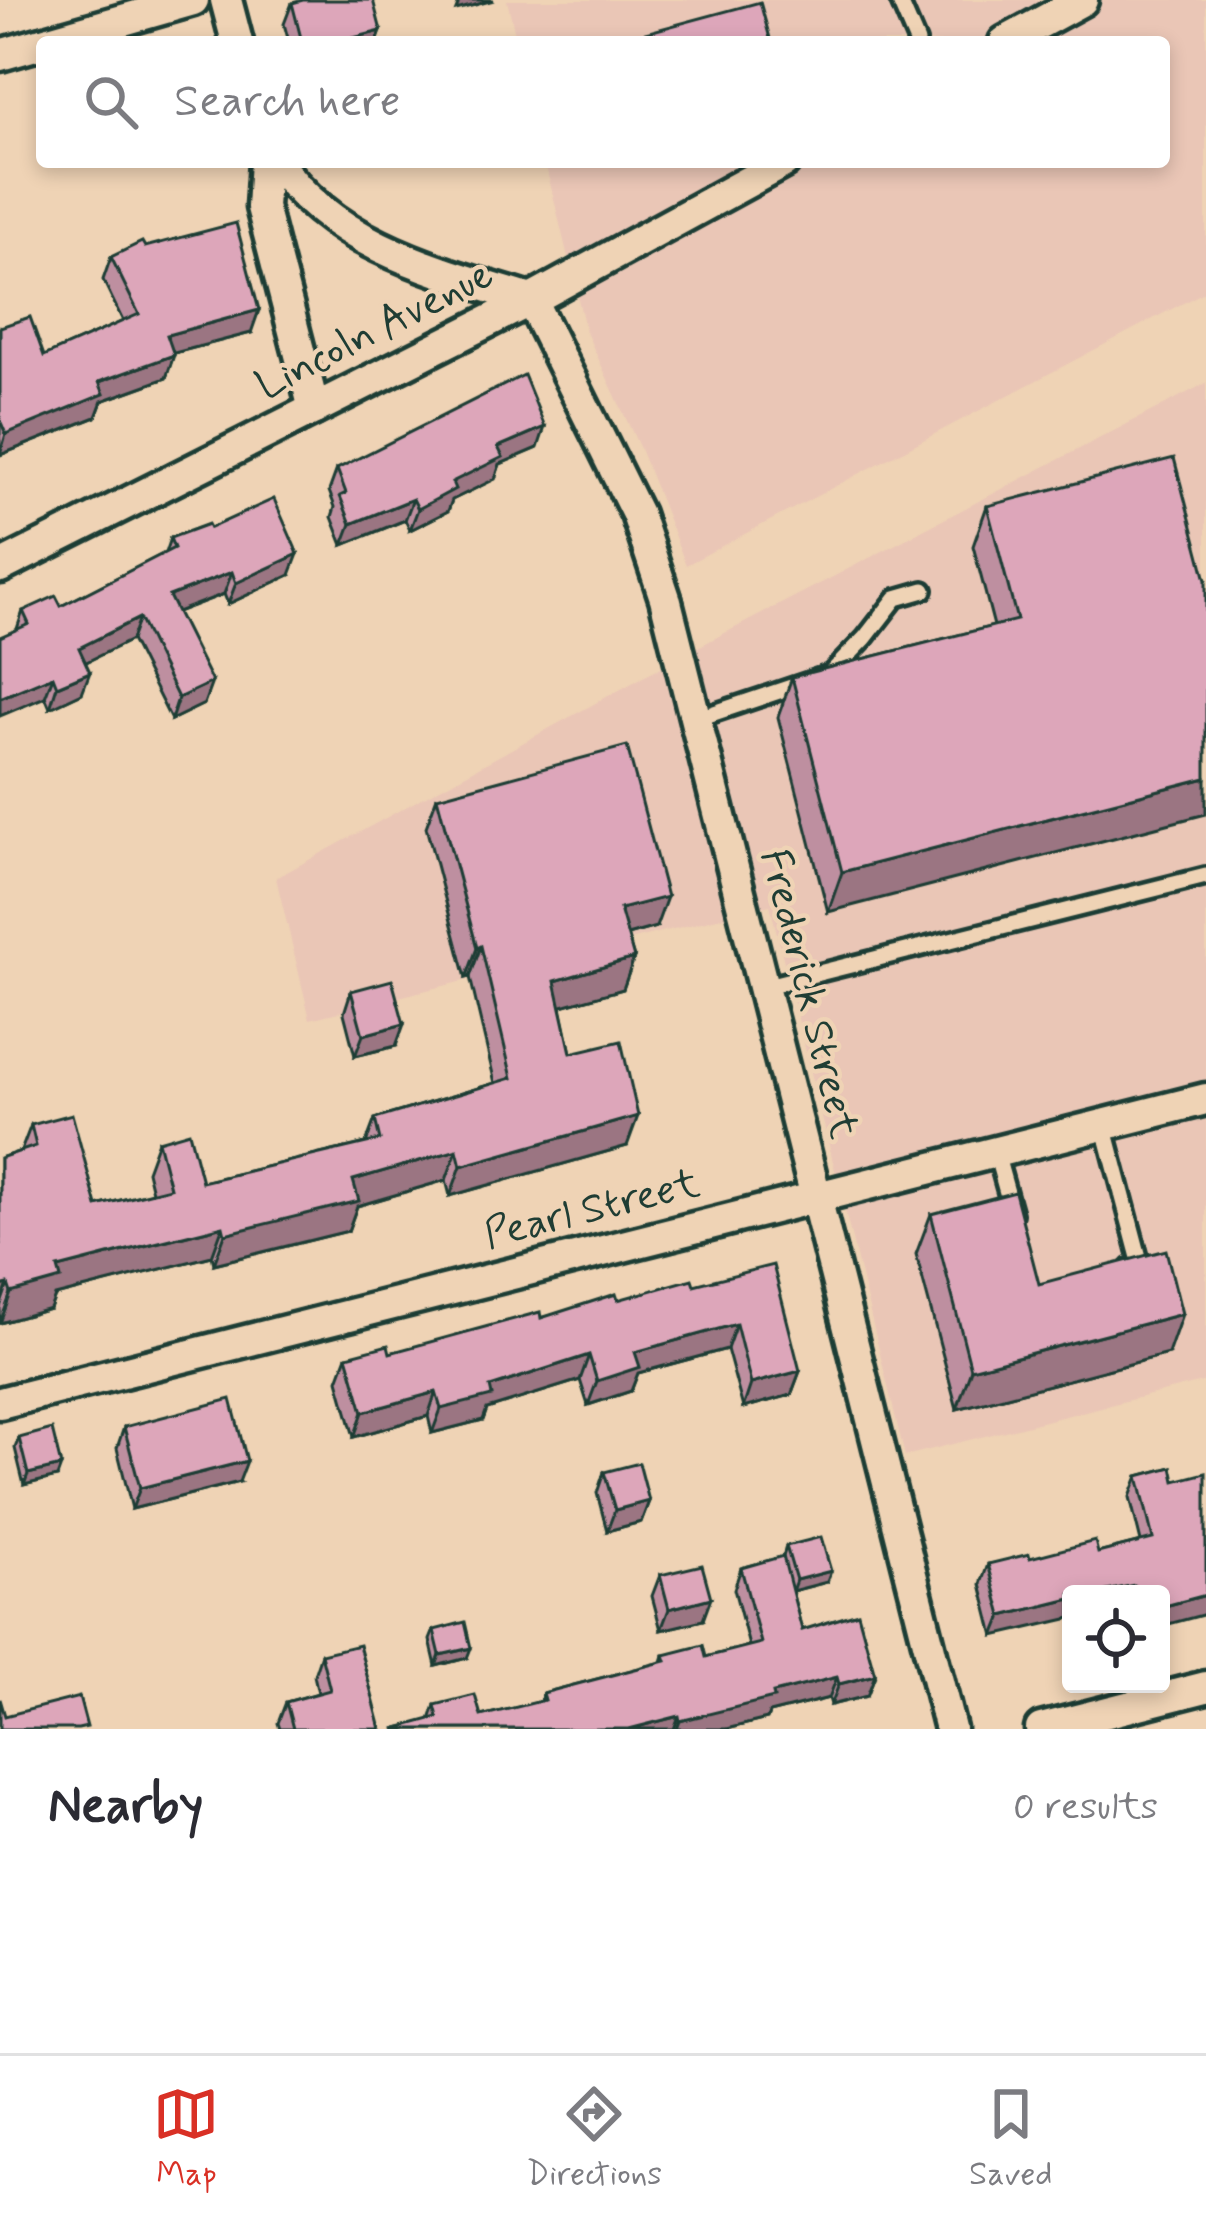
<!DOCTYPE html>
<style>
body{margin:0;font-family:Mynerve,sans-serif;background:#f7f7f7;color:#2b2b33}
.controls{position:absolute;right:36px;bottom:36px;display:grid;overflow:hidden;border-radius:12px;box-shadow:0 6px 18px #0003}
.controls button{width:108px;height:108px;display:grid;place-items:center;padding:0;border:0;border-bottom:3px solid #e1e1e2;background:#fff;color:#2b2b33;font:60px sans-serif}
.list{margin:0;padding:0;list-style:none}
h2{display:flex;justify-content:space-between;align-items:center;height:156px;margin:0;padding:0 48px;font-size:51px}
h2 small{font-size:39px;font-weight:400;color:#7c7c81}
.icon{flex:none;width:66px;height:66px;fill:none;stroke:currentColor;stroke-width:2;stroke-linecap:round;stroke-linejoin:round}
.map{position:relative;flex:none;width:1206px;height:1729px;overflow:hidden}
.search{position:absolute;background:#fff;box-shadow:0 6px 18px #0003;left:36px;right:36px;top:36px;height:132px;display:flex;align-items:center;gap:30px;box-sizing:border-box;padding:0 42px;border-radius:12px;color:#7c7c81;font-size:45px}
.sheet{height:324px;background:#fff}
nav{display:flex;justify-content:space-around;align-items:center;box-sizing:border-box;height:168px;border-top:3px solid #e1e1e2;background:#fff;font-size:33px;color:#7c7c81}
nav a{display:grid;justify-items:center;gap:6px}
nav .on{color:#d93025}
.map>svg:first-child{display:block}
.built{fill:#eac6b6}
.lines{fill:none;stroke-linecap:round;stroke-linejoin:round}
.lane-casing{stroke:#1f3d34;stroke-width:24}
.street-casing{stroke:#1f3d34;stroke-width:39}
.lane{stroke:#efd3b5;stroke-width:15}
.street{stroke:#efd3b5;stroke-width:30}
.wall{fill:#be8fa0;stroke:#1f3d34;stroke-width:3}
.shaded-wall{fill:#9b7482;stroke:#1f3d34;stroke-width:3}
.building{fill:#dda6ba;stroke:#1f3d34;stroke-width:3}
.labels{text-anchor:middle;dominant-baseline:central;stroke-width:9;stroke-linejoin:round;paint-order:stroke}
.street-label{font-size:42px;fill:#1f3d34;stroke:#efd3b5}
</style>
<div class="map">
<svg width="1206" height="1729" viewBox="0 0 1206 1729">
<rect width="100%" height="100%" fill="#efd3b5"/>
<filter id="ink" filterUnits="userSpaceOnUse"><feTurbulence type="fractalNoise" baseFrequency=".00833" numOctaves="2"/><feDisplacementMap in="SourceGraphic" scale="24" xChannelSelector="R" yChannelSelector="G"/><feConvolveMatrix kernelMatrix="1 2 1 2 8 2 1 2 1" color-interpolation-filters="sRGB"/></filter>
<g filter="url(#ink)">
<g class="built">
<path d="M 507,0 L 1206,0 L 1206,291 L 686,565 L 641,451 L 586,332 L 545,162 L 1164,162 L 1164,42 L 517,42 Z"/>
<path d="M 1206,383 L 1206,1381 L 905,1456 L 770,905 L 310,1019 L 276,878 L 698,647 Z"/>
</g>
<g class="lines">
<defs>
<g id="lane">
<path d="M 899,0 L 917,42"/>
<path d="M 696,719 L 830,674 L 865,638 L 896,598 L 924,590"/>
<path d="M 763,987 L 1206,876"/>
<path d="M 1104,1125 L 1141,1265 L 1131,1267"/>
<path d="M 996,1153 L 1013,1214"/>
</g>
<g id="street">
<path d="M 226,0 L 237,42"/>
<path d="M 46,42 L 193,0"/>
<path d="M 1005,42 L 1082,0"/>
<path d="M 0,55 L 42,43"/>
<path d="M 265,162 L 262,207 L 314,409"/>
<path d="M 277,162 C 333,246 440,272 531,300"/>
<path d="M 531,300 L 637,514 L 665,598 L 950,1729"/>
<path d="M 0,567 L 531,300 L 784,162"/>
<path d="M 0,1403 L 1206,1099"/>
<path d="M 1041,1729 L 1206,1687"/>
</g>
</defs>
<use href="#lane" class="lane-casing"/>
<use href="#street" class="street-casing"/>
<use href="#lane" class="lane"/>
<use href="#street" class="street"/>
</g>
<g class="wall">
<path d="M 292,3 L 381,31 L 377,42 L 289,42 L 284,24 Z"/>
<path d="M 145,247 L 251,333 L 174,353 L 166,378 L 102,401 L 96,417 L 0,455 L 0,327 L 44,356 L 123,321 L 103,280 L 111,257 Z"/>
<path d="M 538,448 L 500,464 L 495,479 L 452,500 L 448,511 L 410,530 L 405,520 L 343,545 L 332,517 L 335,507 L 329,491 L 337,469 Z"/>
<path d="M 987,506 L 1206,580 L 828,912 L 778,717 L 792,677 L 994,626 L 973,546 Z"/>
<path d="M 210,528 L 290,575 L 228,604 L 224,594 L 177,612 L 204,704 L 171,720 L 131,640 L 86,662 L 82,693 L 50,708 L 17,629 L 23,611 L 61,606 L 165,553 L 170,538 Z"/>
<path d="M 437,797 L 656,927 L 627,935 L 634,958 L 623,989 L 561,1006 L 571,1053 L 627,1146 L 450,1196 L 446,1180 L 357,1206 L 348,1231 L 214,1264 L 212,1256 L 140,1274 L 55,1296 L 50,1309 L 0,1323 L 0,1158 L 21,1151 L 31,1125 L 97,1206 L 152,1192 L 147,1171 L 158,1141 L 202,1182 L 366,1143 L 375,1119 L 495,1083 L 470,977 L 466,978 L 426,827 Z"/>
<path d="M 351,991 L 396,1046 L 355,1056 L 344,1013 Z"/>
<path d="M 931,1214 L 1039,1284 L 1168,1354 L 957,1409 L 916,1254 Z"/>
<path d="M 694,1285 L 800,1371 L 791,1395 L 743,1408 L 727,1349 L 638,1373 L 631,1391 L 588,1405 L 580,1380 L 487,1409 L 483,1420 L 432,1433 L 428,1416 L 354,1437 L 338,1380 L 347,1356 L 390,1353 L 618,1300 Z"/>
<path d="M 124,1427 L 239,1482 L 132,1509 L 117,1448 Z"/>
<path d="M 19,1438 L 57,1477 L 24,1485 L 15,1448 Z"/>
<path d="M 1172,1467 L 1161,1594 L 1071,1594 L 994,1636 L 981,1584 L 988,1564 L 1030,1558 L 1098,1553 L 1141,1542 L 1130,1497 L 1138,1476 Z"/>
<path d="M 604,1472 L 649,1501 L 641,1522 L 607,1531 L 597,1493 Z"/>
<path d="M 786,1546 L 827,1582 L 792,1591 L 802,1630 L 875,1675 L 867,1696 L 831,1705 L 829,1698 L 769,1713 L 767,1719 L 726,1729 L 394,1729 L 430,1720 L 435,1705 L 481,1716 L 540,1702 L 543,1693 L 662,1662 L 664,1655 L 706,1657 L 749,1646 L 734,1589 L 741,1568 L 783,1557 Z"/>
<path d="M 660,1575 L 703,1620 L 661,1630 L 652,1596 Z"/>
<path d="M 434,1630 L 467,1658 L 436,1666 L 430,1640 Z"/>
<path d="M 321,1654 L 381,1729 L 280,1729 L 278,1723 L 286,1702 L 318,1693 L 314,1675 Z"/>
</g>
<g class="shaded-wall">
<path d="M 460,0 L 494,0 L 456,10 Z"/>
<path d="M 381,31 L 377,42 L 337,42 Z"/>
<path d="M 259,310 L 251,333 L 159,357 L 167,335 Z"/>
<path d="M 174,355 L 166,378 L 102,401 L 96,417 L 0,455 L 6,434 L 99,382 Z"/>
<path d="M 545,427 L 538,448 L 500,464 L 495,479 L 452,500 L 448,511 L 410,530 L 418,509 L 498,447 Z"/>
<path d="M 413,499 L 405,520 L 343,545 L 351,524 Z"/>
<path d="M 298,554 L 290,575 L 228,604 L 236,583 Z"/>
<path d="M 232,572 L 224,594 L 161,618 L 169,596 Z"/>
<path d="M 139,618 L 131,640 L 72,669 L 79,648 Z"/>
<path d="M 90,672 L 82,693 L 50,708 L 57,686 Z"/>
<path d="M 53,676 L 45,697 L 0,716 L 0,698 Z"/>
<path d="M 212,682 L 204,704 L 171,720 L 178,698 Z"/>
<path d="M 1206,778 L 1206,814 L 828,912 L 842,872 Z"/>
<path d="M 667,897 L 656,927 L 609,940 L 620,909 Z"/>
<path d="M 481,946 L 470,977 L 466,978 L 477,948 Z"/>
<path d="M 634,958 L 623,989 L 544,1011 L 555,981 Z"/>
<path d="M 404,1024 L 396,1046 L 355,1056 L 363,1035 Z"/>
<path d="M 638,1116 L 627,1146 L 450,1196 L 461,1166 Z"/>
<path d="M 457,1150 L 446,1180 L 357,1206 L 348,1231 L 214,1264 L 225,1234 L 353,1180 Z"/>
<path d="M 223,1226 L 212,1256 L 55,1296 L 50,1309 L 0,1323 L 11,1293 L 58,1268 Z"/>
<path d="M 8,1284 L 0,1307 L 0,1286 Z"/>
<path d="M 1182,1314 L 1168,1354 L 957,1409 L 971,1369 Z"/>
<path d="M 736,1324 L 727,1349 L 638,1373 L 631,1391 L 588,1405 L 597,1381 L 635,1352 Z"/>
<path d="M 589,1355 L 580,1380 L 487,1409 L 483,1420 L 432,1433 L 441,1409 L 490,1387 Z"/>
<path d="M 800,1371 L 791,1395 L 743,1408 L 751,1384 Z"/>
<path d="M 436,1392 L 428,1416 L 354,1437 L 363,1412 Z"/>
<path d="M 247,1461 L 239,1482 L 132,1509 L 140,1488 Z"/>
<path d="M 61,1466 L 57,1477 L 24,1485 L 28,1474 Z"/>
<path d="M 649,1501 L 641,1522 L 607,1531 L 615,1510 Z"/>
<path d="M 831,1571 L 827,1582 L 792,1591 L 796,1580 Z"/>
<path d="M 1134,1585 L 1130,1594 L 1093,1594 Z"/>
<path d="M 1206,1595 L 1206,1614 L 1161,1626 L 1161,1607 Z"/>
<path d="M 711,1598 L 703,1620 L 661,1630 L 669,1609 Z"/>
<path d="M 1071,1599 L 1071,1618 L 994,1636 L 1002,1616 Z"/>
<path d="M 471,1648 L 467,1658 L 436,1666 L 440,1655 Z"/>
<path d="M 875,1675 L 867,1696 L 831,1705 L 839,1684 Z"/>
<path d="M 837,1677 L 829,1698 L 769,1713 L 767,1719 L 726,1729 L 677,1729 L 680,1721 L 773,1693 Z"/>
<path d="M 679,1716 L 674,1729 L 629,1729 Z"/>
</g>
<g class="building">
<path d="M 303,0 L 373,0 L 381,31 L 337,42 L 302,42 L 292,3 Z"/>
<path d="M 760,2 L 771,42 L 647,42 L 645,33 Z"/>
<path d="M 236,223 L 259,310 L 167,335 L 174,355 L 99,382 L 104,394 L 6,434 L 0,420 L 0,327 L 30,317 L 44,356 L 139,314 L 111,257 L 142,242 L 145,247 Z"/>
<path d="M 524,375 L 545,427 L 498,447 L 503,457 L 452,482 L 455,489 L 418,509 L 413,499 L 351,524 L 340,496 L 346,493 L 337,469 Z"/>
<path d="M 1174,458 L 1206,580 L 1206,778 L 842,872 L 792,677 L 1017,620 L 987,506 Z"/>
<path d="M 274,499 L 298,554 L 236,583 L 232,572 L 169,596 L 212,682 L 178,698 L 139,618 L 79,648 L 90,672 L 57,686 L 53,676 L 0,698 L 0,637 L 29,624 L 23,611 L 56,596 L 61,606 L 174,548 L 170,538 L 208,524 L 210,528 Z"/>
<path d="M 627,746 L 667,897 L 620,909 L 634,958 L 555,981 L 571,1053 L 621,1041 L 638,1116 L 461,1166 L 457,1150 L 353,1180 L 359,1201 L 225,1234 L 223,1226 L 151,1244 L 58,1268 L 61,1279 L 11,1293 L 8,1284 L 0,1286 L 0,1158 L 36,1146 L 31,1125 L 72,1114 L 97,1206 L 170,1188 L 158,1141 L 189,1132 L 202,1182 L 380,1140 L 375,1119 L 512,1078 L 481,946 L 477,948 L 437,797 Z"/>
<path d="M 392,980 L 404,1024 L 363,1035 L 351,991 Z"/>
<path d="M 1015,1192 L 1039,1284 L 1166,1250 L 1182,1314 L 971,1369 L 931,1214 Z"/>
<path d="M 773,1265 L 800,1371 L 751,1384 L 736,1324 L 635,1352 L 640,1367 L 597,1381 L 589,1355 L 490,1387 L 492,1396 L 441,1409 L 436,1392 L 363,1412 L 347,1356 L 388,1345 L 390,1353 L 540,1312 L 541,1318 L 616,1294 L 618,1300 L 692,1279 L 694,1285 Z"/>
<path d="M 231,1399 L 247,1461 L 140,1488 L 124,1427 Z"/>
<path d="M 52,1429 L 61,1466 L 28,1474 L 19,1438 Z"/>
<path d="M 639,1463 L 649,1501 L 615,1510 L 604,1472 Z"/>
<path d="M 1172,1467 L 1175,1481 L 1206,1473 L 1206,1595 L 1161,1607 L 1161,1594 L 1136,1594 L 1134,1585 L 1093,1594 L 1071,1594 L 1071,1599 L 1002,1616 L 988,1564 L 1029,1554 L 1030,1558 L 1095,1541 L 1098,1553 L 1153,1539 L 1138,1476 Z"/>
<path d="M 821,1537 L 831,1571 L 796,1580 L 786,1546 Z"/>
<path d="M 783,1556 L 802,1630 L 858,1613 L 875,1675 L 839,1684 L 837,1677 L 773,1693 L 774,1698 L 680,1721 L 679,1716 L 629,1729 L 394,1729 L 438,1717 L 435,1705 L 475,1695 L 481,1716 L 545,1700 L 543,1693 L 666,1661 L 664,1655 L 703,1645 L 706,1657 L 761,1643 L 741,1568 Z"/>
<path d="M 702,1565 L 711,1598 L 669,1609 L 660,1575 Z"/>
<path d="M 465,1622 L 471,1648 L 440,1655 L 434,1630 Z"/>
<path d="M 359,1645 L 381,1729 L 293,1729 L 286,1702 L 330,1690 L 321,1654 Z"/>
<path d="M 79,1697 L 87,1727 L 78,1729 L 0,1729 L 0,1699 L 5,1716 Z"/>
</g>
</g>
<g class="labels">
<g class="street-label">
<text transform="translate(375 331) rotate(-27)">Lincoln Avenue</text>
<text transform="translate(808 994) rotate(76)">Frederick Street</text>
<text transform="translate(592 1210) rotate(-14)">Pearl Street</text>
</g>
</g>
</svg>
<div class="controls">
<button><svg class="icon" aria-label="locate" viewBox="0 0 24 24"><circle cx="12" cy="12" r="6"/><path d="M12 2v4M12 18v4M2 12h4M18 12h4"/></svg></button>
</div>
<div class="search"><svg class="icon" aria-label="search" viewBox="0 0 24 24"><circle cx="10" cy="10" r="6"/><path d="M15 15l6 6"/></svg>Search here</div>
</div>
<section class="sheet">
<h2>Nearby<small>0 results</small></h2>
<ul class="list">
</ul>
</section>
<nav>
<a class="on"><svg class="icon" aria-label="map" viewBox="0 0 24 24"><path d="M3 6l6-2 6 2 6-2v14l-6 2-6-2-6 2zM9 4v14M15 6v14"/></svg>Map</a>
<a><svg class="icon" aria-label="directions" viewBox="0 0 24 24"><path d="M12 3l9 9-9 9-9-9zM9 14v-3h6M13 9l2 2-2 2"/></svg>Directions</a>
<a><svg class="icon" aria-label="saved" viewBox="0 0 24 24"><path d="M7 4h10v16l-5-4-5 4z"/></svg>Saved</a>
</nav>
